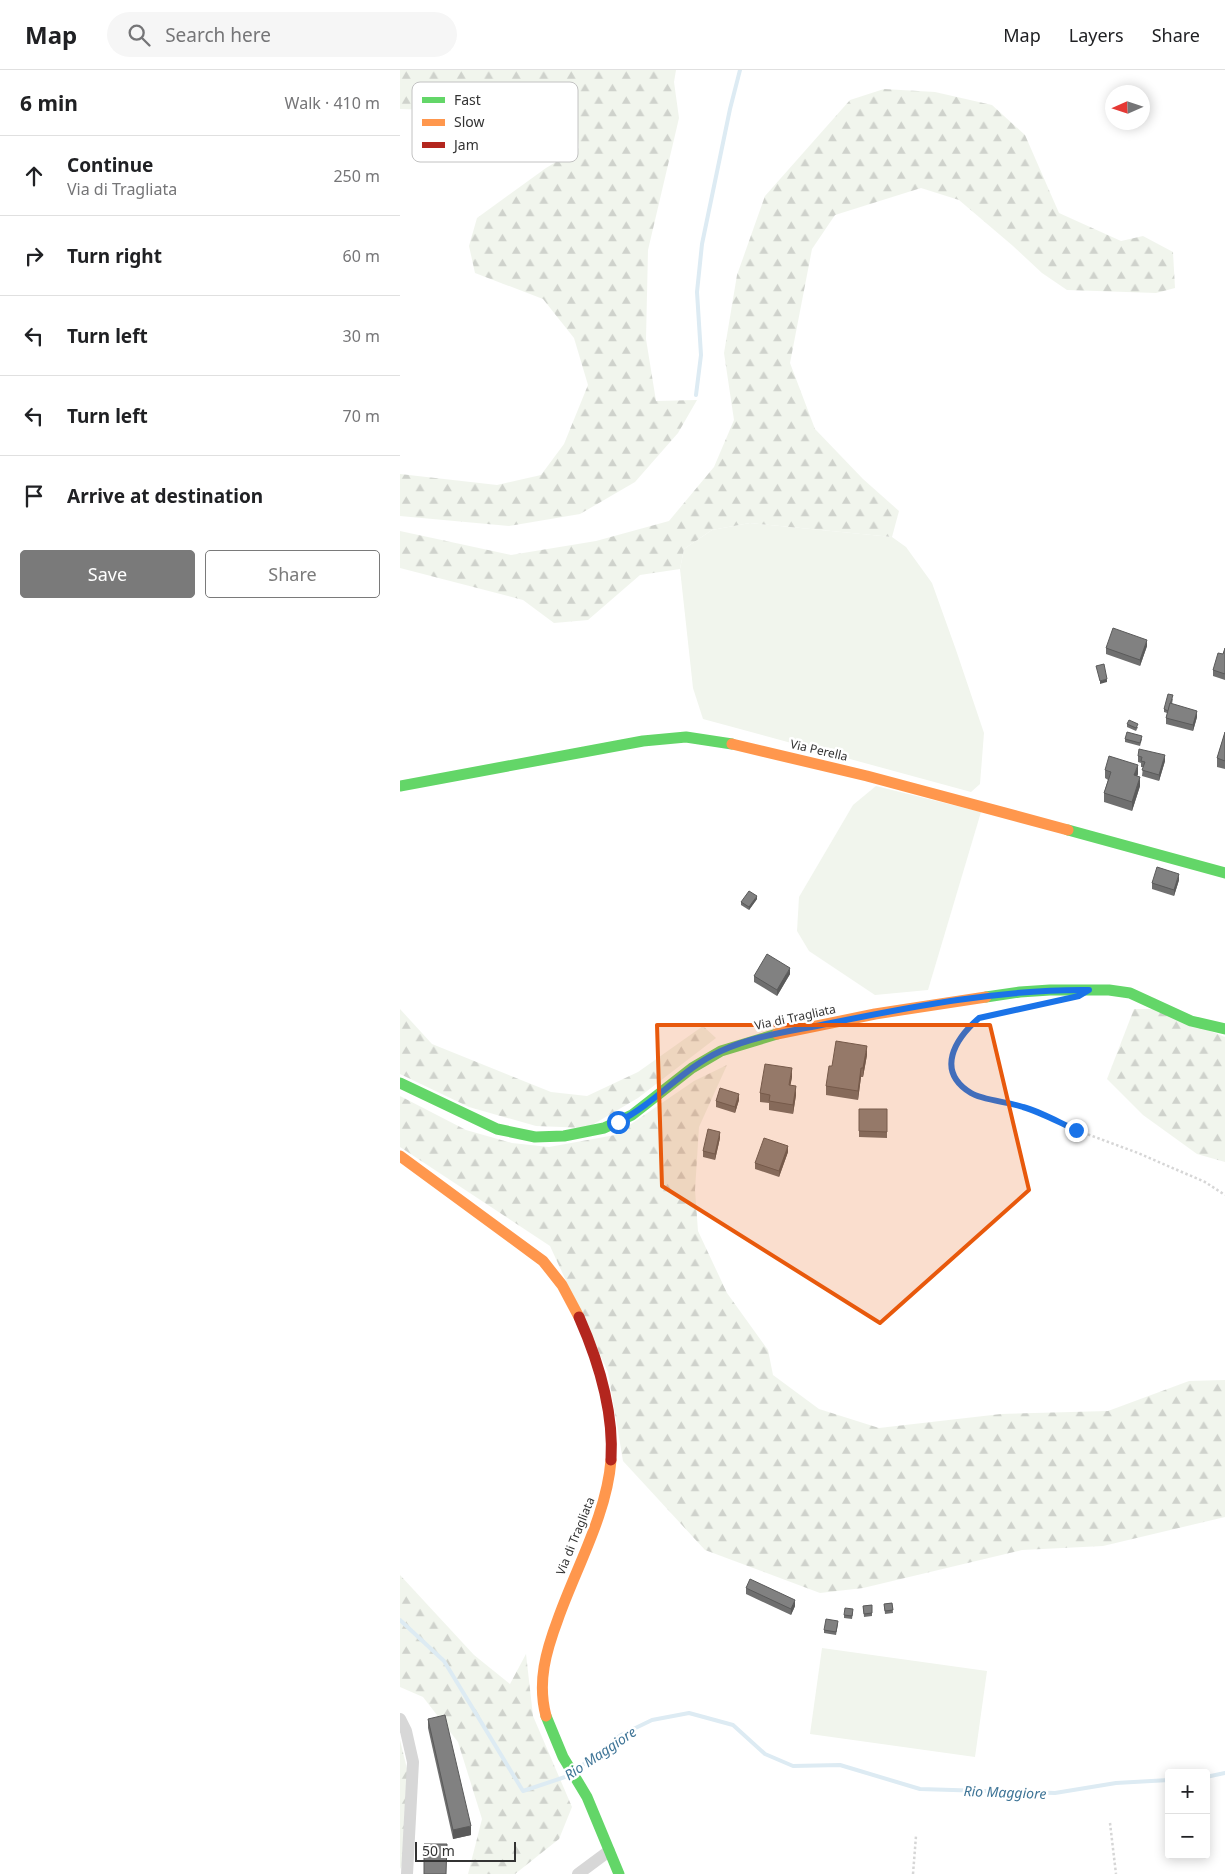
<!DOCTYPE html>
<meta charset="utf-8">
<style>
body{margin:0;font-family:"Noto Sans",sans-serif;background:#f6f6f6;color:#202124}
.controls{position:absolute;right:15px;bottom:15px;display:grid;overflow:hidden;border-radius:5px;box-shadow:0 2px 12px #0003}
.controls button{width:45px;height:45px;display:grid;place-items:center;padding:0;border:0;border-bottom:1px solid #e0e0e0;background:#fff;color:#202124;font:25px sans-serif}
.compass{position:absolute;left:705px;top:15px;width:45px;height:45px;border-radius:50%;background:#fff;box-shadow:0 2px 12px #0003;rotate:267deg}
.scale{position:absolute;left:15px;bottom:12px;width:101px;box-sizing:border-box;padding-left:5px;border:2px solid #333;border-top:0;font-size:14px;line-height:18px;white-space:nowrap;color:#333;-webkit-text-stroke:4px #fff;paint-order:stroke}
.stop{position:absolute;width:15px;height:15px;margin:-11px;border:4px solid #1a73e8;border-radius:50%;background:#fff}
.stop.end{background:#1a73e8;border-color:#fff;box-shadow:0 1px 5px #0008}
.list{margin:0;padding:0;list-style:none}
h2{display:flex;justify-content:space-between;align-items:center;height:65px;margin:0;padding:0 20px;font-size:21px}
h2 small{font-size:16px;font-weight:400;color:#757577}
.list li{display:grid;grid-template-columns:32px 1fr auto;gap:15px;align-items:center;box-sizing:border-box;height:80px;padding:0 20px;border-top:1px solid #e0e0e0}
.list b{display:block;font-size:19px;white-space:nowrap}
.list p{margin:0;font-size:16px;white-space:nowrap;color:#757577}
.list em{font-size:16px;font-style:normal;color:#757577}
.actions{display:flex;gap:10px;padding:15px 20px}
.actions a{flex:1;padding:11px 0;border:1px solid #7a7a7a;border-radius:5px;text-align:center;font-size:18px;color:#7a7a7a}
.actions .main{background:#7a7a7a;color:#fff}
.icon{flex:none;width:28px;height:28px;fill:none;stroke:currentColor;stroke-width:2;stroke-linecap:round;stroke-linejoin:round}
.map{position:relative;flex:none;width:825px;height:1804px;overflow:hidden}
header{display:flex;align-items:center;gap:30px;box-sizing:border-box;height:70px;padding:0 25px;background:#fff;border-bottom:1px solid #e0e0e0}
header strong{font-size:24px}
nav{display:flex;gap:28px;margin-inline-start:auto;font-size:18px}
.search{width:350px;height:45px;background:#f6f6f6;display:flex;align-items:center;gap:12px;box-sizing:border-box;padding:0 18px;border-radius:28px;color:#757577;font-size:19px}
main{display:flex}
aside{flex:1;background:#fff}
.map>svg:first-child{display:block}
.green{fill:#f1f5ed}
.forest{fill:url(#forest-firs)}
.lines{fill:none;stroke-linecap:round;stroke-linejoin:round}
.stream{stroke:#ddebf3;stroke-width:4}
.path{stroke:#d6d6d6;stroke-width:2.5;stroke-dasharray:2.5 2.5;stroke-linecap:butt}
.street{stroke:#d7d7d7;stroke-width:12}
.fast{stroke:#63d668;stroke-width:11}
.slow{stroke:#ff974d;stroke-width:11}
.jam{stroke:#b3261e;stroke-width:11}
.wall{fill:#6f6f6f}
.shaded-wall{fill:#5a5a5a}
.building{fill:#818181;stroke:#5a5a5a}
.route{stroke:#1a73e8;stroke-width:6}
.marked{fill:#e8590c;fill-opacity:0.2;stroke:#e8590c;stroke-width:4;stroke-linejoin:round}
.labels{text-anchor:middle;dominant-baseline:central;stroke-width:5;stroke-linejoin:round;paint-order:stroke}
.street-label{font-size:12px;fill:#333;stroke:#fff}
.water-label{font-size:14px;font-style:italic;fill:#3f7597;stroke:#fff}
.key{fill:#fff;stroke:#c2c2c2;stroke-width:1}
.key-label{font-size:14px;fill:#333}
</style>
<header>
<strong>Map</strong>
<div class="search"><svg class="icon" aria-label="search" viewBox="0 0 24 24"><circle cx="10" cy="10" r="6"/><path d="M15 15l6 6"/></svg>Search here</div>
<nav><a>Map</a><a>Layers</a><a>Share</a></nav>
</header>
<main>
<aside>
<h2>6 min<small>Walk · 410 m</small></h2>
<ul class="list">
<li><svg class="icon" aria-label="ahead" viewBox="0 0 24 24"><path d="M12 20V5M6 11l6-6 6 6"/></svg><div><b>Continue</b><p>Via di Tragliata</p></div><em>250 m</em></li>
<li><svg class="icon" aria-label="right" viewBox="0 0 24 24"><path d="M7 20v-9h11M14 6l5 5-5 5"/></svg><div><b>Turn right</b></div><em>60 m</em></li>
<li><svg class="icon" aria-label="left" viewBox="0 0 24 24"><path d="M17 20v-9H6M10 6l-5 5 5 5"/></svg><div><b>Turn left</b></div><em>30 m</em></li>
<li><svg class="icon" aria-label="left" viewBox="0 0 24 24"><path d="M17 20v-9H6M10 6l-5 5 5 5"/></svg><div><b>Turn left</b></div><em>70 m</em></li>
<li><svg class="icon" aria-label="arrive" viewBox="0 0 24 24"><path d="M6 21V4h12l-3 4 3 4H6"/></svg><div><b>Arrive at destination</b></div></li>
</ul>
<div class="actions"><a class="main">Save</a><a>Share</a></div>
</aside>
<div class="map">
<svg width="825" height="1804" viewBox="0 0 825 1804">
<defs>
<pattern id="forest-firs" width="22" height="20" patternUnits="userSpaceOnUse" patternTransform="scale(1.25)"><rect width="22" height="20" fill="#f1f5ed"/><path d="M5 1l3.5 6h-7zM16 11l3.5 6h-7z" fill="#cfd2cc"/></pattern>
</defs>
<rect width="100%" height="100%" fill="#fff"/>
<g class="green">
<path d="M 350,453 L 492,467 L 506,477 L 532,513 L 556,580 L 584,663 L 580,714 L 571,722 L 303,649 L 293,618 L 280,499 L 284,479 L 312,460 Z"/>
<path d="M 476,716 L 581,742 L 528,920 L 475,925 L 409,881 L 397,861 L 399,827 L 453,735 Z"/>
<path d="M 422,1578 L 587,1601 L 575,1687 L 410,1664 Z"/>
</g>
<g class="forest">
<path d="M 0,0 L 276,0 L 274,12 L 279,48 L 248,180 L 246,269 L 256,331 L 297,330 L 278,363 L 235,412 L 180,444 L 109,456 L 0,446 L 0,404 L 97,415 L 141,405 L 164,374 L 188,315 L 174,268 L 143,229 L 75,203 L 69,176 L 77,148 L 146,98 L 179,78 L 177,58 L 128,36 L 32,40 L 0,39 Z"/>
<path d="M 484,19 L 535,22 L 592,35 L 625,65 L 659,143 L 721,171 L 743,166 L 773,182 L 775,218 L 756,223 L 667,220 L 642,203 L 613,176 L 559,130 L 521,118 L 435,145 L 412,179 L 390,293 L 415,359 L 463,409 L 499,441 L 492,467 L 350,453 L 312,460 L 284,479 L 280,499 L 240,505 L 188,550 L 154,553 L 123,530 L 0,498 L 0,461 L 111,485 L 196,471 L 269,451 L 314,397 L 334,350 L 324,283 L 337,205 L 365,126 L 450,30 Z"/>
<path d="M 0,939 L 32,974 L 151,1022 L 187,1026 L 238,1002 L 303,956 L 316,968 L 238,1028 L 187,1058 L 136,1056 L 69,1037 L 0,1004 Z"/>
<path d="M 734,939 L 754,939 L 825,967 L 825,1092 L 797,1084 L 743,1045 L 707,1009 Z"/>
<path d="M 327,995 L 299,1057 L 295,1120 L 298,1161 L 327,1223 L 368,1280 L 373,1305 L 419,1339 L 479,1358 L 601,1344 L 708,1341 L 789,1311 L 825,1310 L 825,1447 L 703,1476 L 622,1480 L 463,1518 L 420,1523 L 305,1480 L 223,1391 L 208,1302 L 150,1176 L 0,1077 L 0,1026 L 66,1060 L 112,1073 L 149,1077 L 215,1065 L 294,1011 Z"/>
<path d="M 0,1505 L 74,1585 L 110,1614 L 126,1584 L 133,1646 L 172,1737 L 159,1769 L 115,1804 L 68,1804 L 82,1749 L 58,1672 L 23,1627 L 0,1617 Z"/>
<path d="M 0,1670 L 9,1707 L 4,1792 L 0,1799 Z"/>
</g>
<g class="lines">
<g class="stream">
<path d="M 296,325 L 301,285 L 297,222 L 302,174 L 330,39 L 340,0"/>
<path d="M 0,1550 L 44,1591 L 123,1721 L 168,1706"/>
<path d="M 176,1700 L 221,1665 L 252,1650 L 289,1643 L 333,1655 L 365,1684 L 393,1696 L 440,1695 L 520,1719 L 655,1723 L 716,1713 L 769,1710"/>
<path d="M 806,1707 L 825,1703"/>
</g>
<g class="path">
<path d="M 616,939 L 579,948 L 567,959 L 555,977 L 551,996 L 556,1011 L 572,1024 L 624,1037 L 676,1060 L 738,1083 L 805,1112 L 825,1125"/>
<path d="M 710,1753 L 716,1804"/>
<path d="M 513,1804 L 516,1766"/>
</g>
<g class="street">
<path d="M 0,1649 L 6,1661 L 13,1692 L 7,1804"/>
<path d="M 178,1804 L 209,1781"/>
</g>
<g class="fast">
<path d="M 0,716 L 243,671 L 286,667 L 332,674"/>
<path d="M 668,760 L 825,803"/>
<path d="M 586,927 L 620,922 L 650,920 L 709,920 L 730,923 L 791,951 L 825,959"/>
<path d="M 0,1013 L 97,1059 L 135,1067 L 164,1066 L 204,1058 L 232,1045 L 292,998 L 321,981 L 377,964"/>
<path d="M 146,1646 L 163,1687 L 187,1727 L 219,1804"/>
</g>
<g class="slow">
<path d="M 332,674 L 467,706 L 668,760"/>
<path d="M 377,964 L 475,944 L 586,927"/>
<path d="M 0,1086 L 143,1191 L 162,1215 L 179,1247"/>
<path d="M 146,1646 C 137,1612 146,1581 158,1549 C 176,1498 207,1444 211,1390"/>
</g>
<path class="jam" d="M 179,1247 C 198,1290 214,1342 211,1390"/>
</g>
<g class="wall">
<path d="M 747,576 L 740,596 L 706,584 L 706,578 Z"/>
<path d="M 825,578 L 825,610 L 813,606 L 813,600 L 823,584 Z"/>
<path d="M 773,628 L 772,634 L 797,647 L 793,661 L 766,654 L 766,648 L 767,643 L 764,642 L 764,639 Z"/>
<path d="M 727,654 L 738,657 L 736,661 L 727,657 Z"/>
<path d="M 825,662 L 825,699 L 817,697 L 817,688 Z"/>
<path d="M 725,669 L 742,669 L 740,676 L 725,672 Z"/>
<path d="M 738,686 L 765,691 L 759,711 L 742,706 L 743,697 L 741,697 L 741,693 L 738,692 Z"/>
<path d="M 705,700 L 738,704 L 737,706 L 740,716 L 732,741 L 704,732 L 704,723 L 708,710 L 705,708 Z"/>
<path d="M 779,810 L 774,826 L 752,819 L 752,813 Z"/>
<path d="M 357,829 L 349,840 L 341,835 L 341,832 Z"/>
<path d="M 390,904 L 377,926 L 354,912 L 354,906 Z"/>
<path d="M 467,985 L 463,1007 L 461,1007 L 458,1030 L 426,1025 L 426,1016 L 432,996 Z"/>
<path d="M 392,1007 L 390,1015 L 396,1025 L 393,1044 L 369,1040 L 369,1033 L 360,1032 L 360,1023 Z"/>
<path d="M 339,1030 L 335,1043 L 316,1037 L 316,1031 Z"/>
<path d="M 459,1039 L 487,1039 L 487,1068 L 459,1067 Z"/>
<path d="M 320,1068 L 315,1090 L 303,1087 L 303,1081 Z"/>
<path d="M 388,1082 L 379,1107 L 355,1099 L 355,1093 Z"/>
<path d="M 346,1518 L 395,1536 L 391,1545 L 346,1524 Z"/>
<path d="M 492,1533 L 493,1543 L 485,1544 L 484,1534 Z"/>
<path d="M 472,1535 L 472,1546 L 464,1547 L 463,1536 Z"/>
<path d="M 453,1542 L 452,1549 L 444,1548 L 444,1545 Z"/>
<path d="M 438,1554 L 436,1565 L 424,1563 L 424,1560 Z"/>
<path d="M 28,1649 L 71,1765 L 53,1769 L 28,1658 Z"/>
</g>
<g class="shaded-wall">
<path d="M 747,570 L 747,576 L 740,596 L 740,590 Z"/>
<path d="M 707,609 L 707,612 L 700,614 L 700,611 Z"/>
<path d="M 797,641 L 797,647 L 793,661 L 793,655 Z"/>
<path d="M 765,685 L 765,691 L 759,711 L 759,705 Z"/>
<path d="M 738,695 L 738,704 L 734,714 L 734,705 Z"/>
<path d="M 740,707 L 740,716 L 732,741 L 732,732 Z"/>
<path d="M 779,804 L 779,810 L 774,826 L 774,820 Z"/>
<path d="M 357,826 L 357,829 L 349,840 L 349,837 Z"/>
<path d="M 390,898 L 390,904 L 377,926 L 377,920 Z"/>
<path d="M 467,976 L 467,985 L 463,1007 L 463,998 Z"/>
<path d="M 392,998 L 392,1007 L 389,1024 L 389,1015 Z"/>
<path d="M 461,998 L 461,1007 L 458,1030 L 458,1021 Z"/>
<path d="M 396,1016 L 396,1025 L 393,1044 L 393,1035 Z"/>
<path d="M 339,1024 L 339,1030 L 335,1043 L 335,1037 Z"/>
<path d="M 320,1062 L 320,1068 L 315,1090 L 315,1084 Z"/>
<path d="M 388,1076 L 388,1082 L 379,1107 L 379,1101 Z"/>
<path d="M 395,1530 L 395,1536 L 391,1545 L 391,1539 Z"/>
<path d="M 71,1756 L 71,1765 L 53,1769 L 53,1760 Z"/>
</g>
<g class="building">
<path d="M 713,558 L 747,570 L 740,590 L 706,578 Z"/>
<path d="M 825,578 L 825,604 L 813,600 L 818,583 L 823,584 Z"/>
<path d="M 704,594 L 707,609 L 700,611 L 696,596 Z"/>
<path d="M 768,624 L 773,625 L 768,641 L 764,639 Z"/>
<path d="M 770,633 L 797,641 L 793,655 L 766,648 Z"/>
<path d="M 729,650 L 738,654 L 736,658 L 727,654 Z"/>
<path d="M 727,662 L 742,666 L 740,673 L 725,669 Z"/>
<path d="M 825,662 L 825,691 L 817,688 Z"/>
<path d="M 739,679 L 765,685 L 759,705 L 742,700 L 745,692 L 741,691 L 742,687 L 738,686 Z"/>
<path d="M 709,686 L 738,695 L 734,705 L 740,707 L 732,732 L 704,723 L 711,702 L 705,700 Z"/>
<path d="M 757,797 L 779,804 L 774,820 L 752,813 Z"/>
<path d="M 349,821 L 357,826 L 349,837 L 341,832 Z"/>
<path d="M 367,884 L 390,898 L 377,920 L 354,906 Z"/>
<path d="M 436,971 L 467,976 L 463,998 L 461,998 L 458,1021 L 426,1016 L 429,996 L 432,996 Z"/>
<path d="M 365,994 L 392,998 L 389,1015 L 396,1016 L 393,1035 L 369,1031 L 370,1025 L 360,1023 Z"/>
<path d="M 320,1018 L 339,1024 L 335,1037 L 316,1031 Z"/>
<path d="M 459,1039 L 487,1039 L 487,1062 L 459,1061 Z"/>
<path d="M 308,1059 L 320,1062 L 315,1084 L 303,1081 Z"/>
<path d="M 364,1068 L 388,1076 L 379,1101 L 355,1093 Z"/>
<path d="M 350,1509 L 395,1530 L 391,1539 L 346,1518 Z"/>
<path d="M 492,1533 L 493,1540 L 485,1541 L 484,1534 Z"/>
<path d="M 472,1535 L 472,1543 L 464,1544 L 463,1536 Z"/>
<path d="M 445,1538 L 453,1539 L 452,1546 L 444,1545 Z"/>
<path d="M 426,1549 L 438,1551 L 436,1562 L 424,1560 Z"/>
<path d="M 45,1645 L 71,1756 L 53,1760 L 28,1649 Z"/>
<path d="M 24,1774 L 47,1774 L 46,1804 L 24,1804 Z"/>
</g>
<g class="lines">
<path class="route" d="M 218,1052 C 256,1033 283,998 321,981 C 355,965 394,961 431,953 C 515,936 603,919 689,920 L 679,926 L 579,948 C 555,969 535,1001 571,1023 C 582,1030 609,1032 623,1037 C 641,1042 658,1052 676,1060"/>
</g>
<path class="marked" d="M 257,955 L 590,955 L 629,1120 L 480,1253 L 262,1116 Z"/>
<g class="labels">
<g class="street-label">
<text transform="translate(419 680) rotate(13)">Via Perella</text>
<text transform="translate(395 947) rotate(-12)">Via di Tragliata</text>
<text transform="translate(175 1466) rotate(-68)">Via di Tragliata</text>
</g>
<g class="water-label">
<text transform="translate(200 1683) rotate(-34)">Rio Maggiore</text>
<text transform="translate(605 1722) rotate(2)">Rio Maggiore</text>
</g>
</g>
<rect x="12" y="12" width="166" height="80" rx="8" class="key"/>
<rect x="22" y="27" width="23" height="6" fill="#63d668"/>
<rect x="22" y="49" width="23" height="7" fill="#ff974d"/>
<rect x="22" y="72" width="23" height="6" fill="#b3261e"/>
<g class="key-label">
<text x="54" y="35">Fast</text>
<text x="54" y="57">Slow</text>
<text x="54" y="80">Jam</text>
</g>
</svg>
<div class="controls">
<button>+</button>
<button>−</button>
</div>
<svg class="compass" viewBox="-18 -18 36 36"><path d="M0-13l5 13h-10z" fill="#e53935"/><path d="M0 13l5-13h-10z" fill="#757577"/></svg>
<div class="scale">50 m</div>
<div class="stop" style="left:218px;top:1052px"></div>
<div class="stop end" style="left:676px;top:1060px"></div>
</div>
</main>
